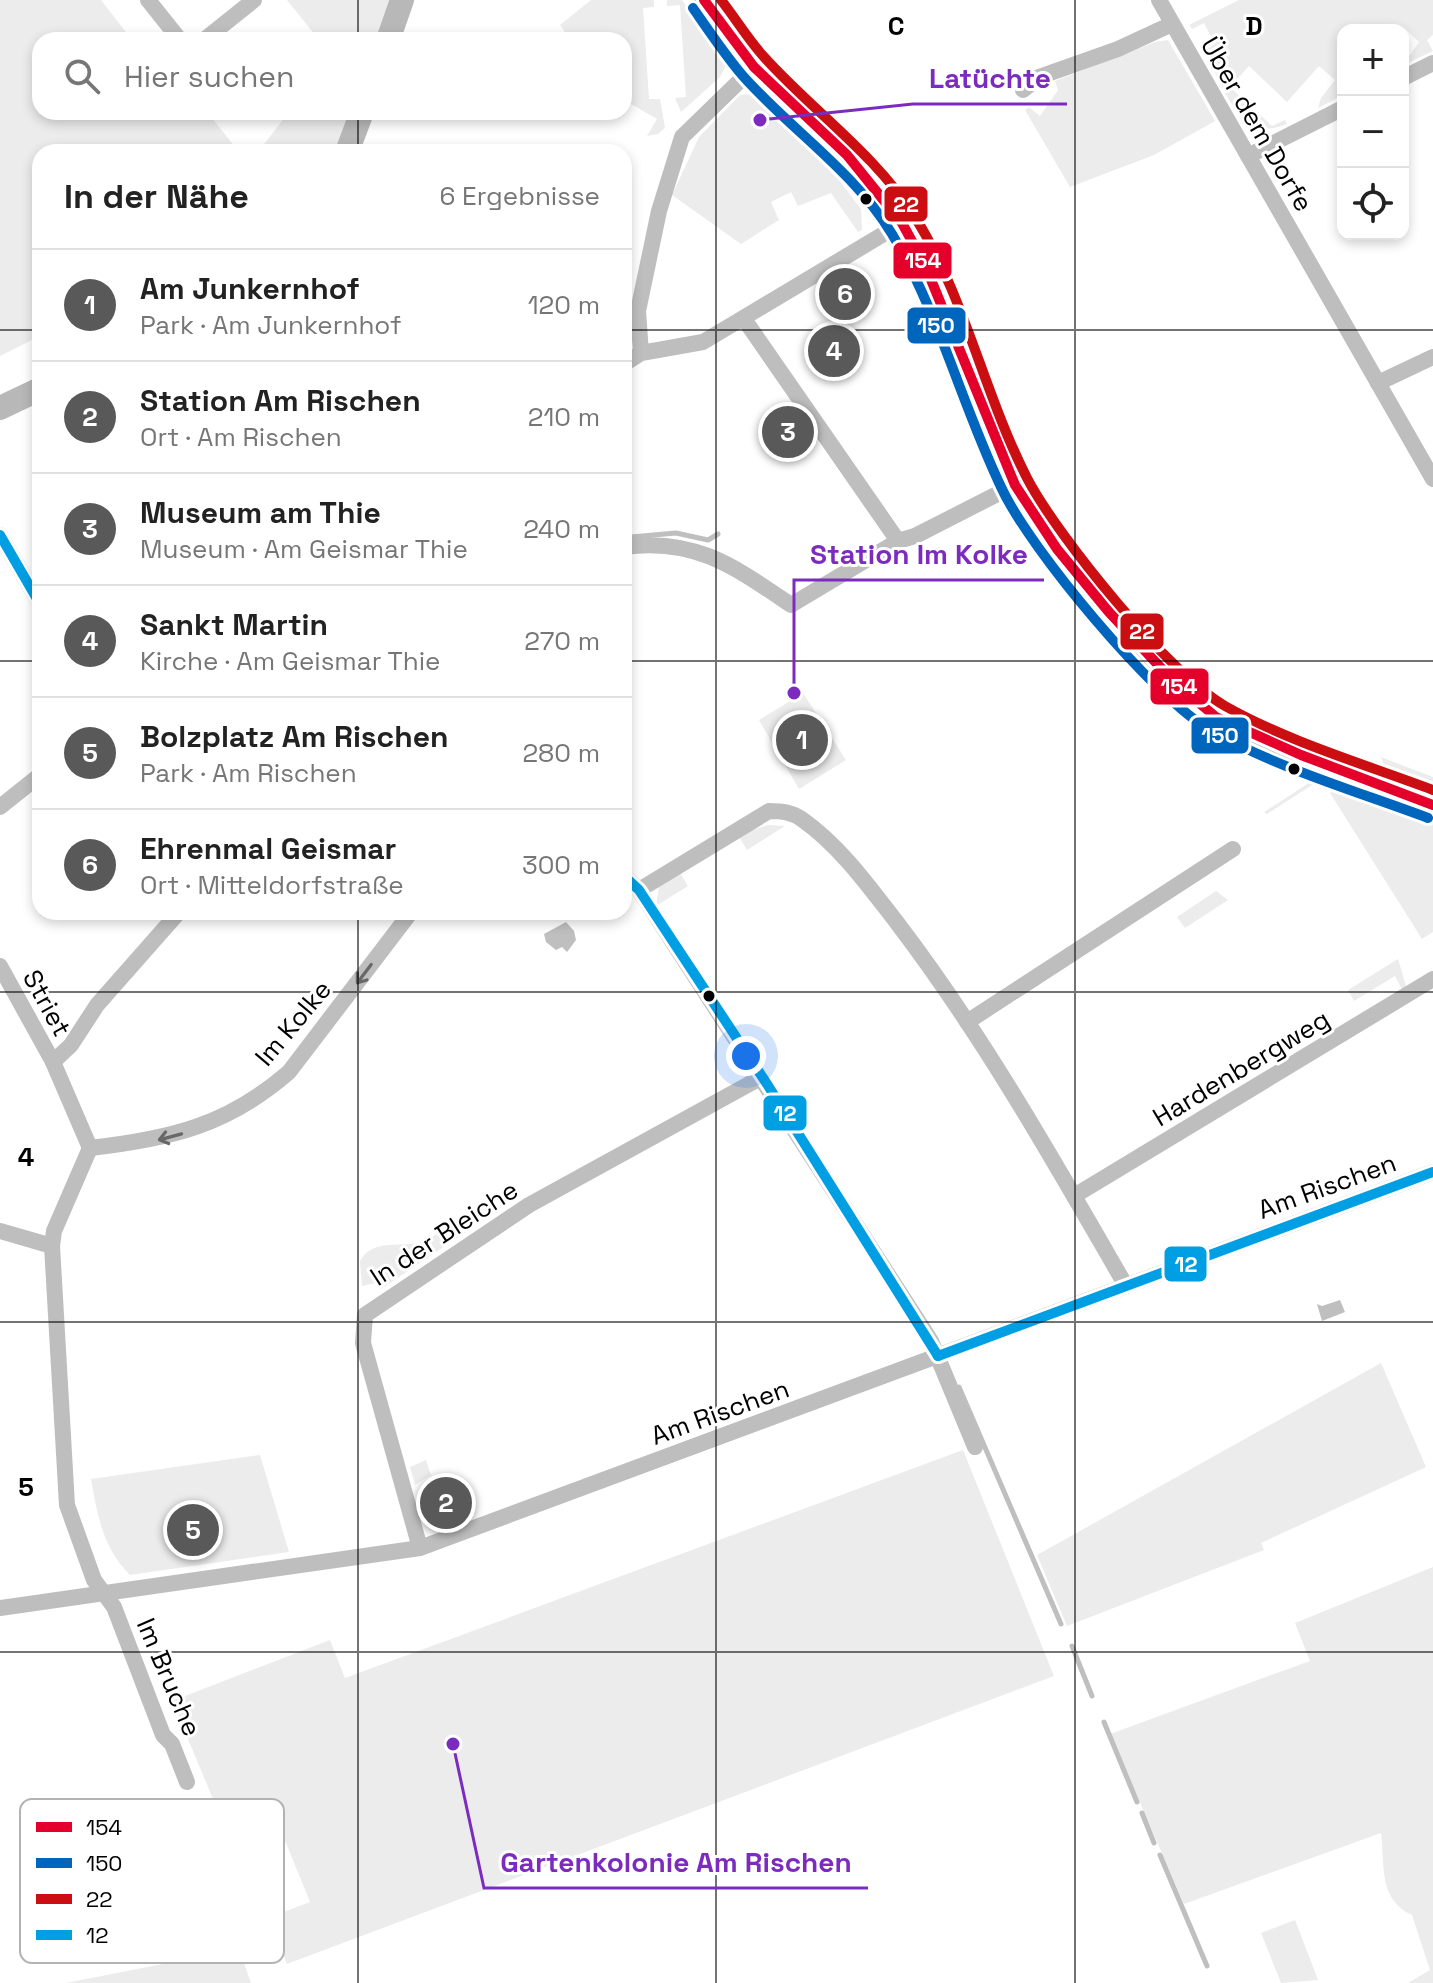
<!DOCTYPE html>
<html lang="de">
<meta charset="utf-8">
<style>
body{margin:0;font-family:"Space Grotesk",sans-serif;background:#f6f6f6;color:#222}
.controls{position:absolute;right:24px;top:24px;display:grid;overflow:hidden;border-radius:16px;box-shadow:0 4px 12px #0003}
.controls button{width:72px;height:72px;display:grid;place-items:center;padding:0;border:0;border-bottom:2px solid #e0e0e0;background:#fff;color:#222;font:40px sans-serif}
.you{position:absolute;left:746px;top:1056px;width:28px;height:28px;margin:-20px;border:6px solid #fff;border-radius:50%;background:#1a73e8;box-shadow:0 0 0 12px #1a73e833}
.badge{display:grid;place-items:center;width:52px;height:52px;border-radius:50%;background:#595959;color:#fff;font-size:26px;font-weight:700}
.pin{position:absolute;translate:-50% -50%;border:4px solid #fff;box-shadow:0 2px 8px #0006}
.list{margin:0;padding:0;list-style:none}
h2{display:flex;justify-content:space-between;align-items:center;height:104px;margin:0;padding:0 32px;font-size:34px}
h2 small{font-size:26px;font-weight:400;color:#767676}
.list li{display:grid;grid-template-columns:52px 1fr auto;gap:24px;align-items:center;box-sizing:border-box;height:112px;padding:0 32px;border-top:2px solid #e0e0e0}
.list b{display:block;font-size:30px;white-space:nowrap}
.list p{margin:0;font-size:26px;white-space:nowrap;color:#767676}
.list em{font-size:26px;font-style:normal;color:#767676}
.icon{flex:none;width:44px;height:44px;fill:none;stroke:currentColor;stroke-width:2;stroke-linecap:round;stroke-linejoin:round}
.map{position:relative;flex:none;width:1433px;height:1983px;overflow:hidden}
.search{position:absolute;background:#fff;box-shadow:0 4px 12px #0003;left:32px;top:32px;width:600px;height:88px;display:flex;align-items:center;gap:20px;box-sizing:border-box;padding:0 28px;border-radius:24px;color:#767676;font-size:30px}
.panel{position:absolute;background:#fff;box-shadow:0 4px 12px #0003;left:32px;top:144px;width:600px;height:776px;border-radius:24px}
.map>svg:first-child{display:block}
.green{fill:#ececec}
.water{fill:#bfbfbf}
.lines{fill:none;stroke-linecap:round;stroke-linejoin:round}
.stream{stroke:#bfbfbf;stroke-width:5}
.street{stroke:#bebebe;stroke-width:16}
.secondary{stroke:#b8b8b8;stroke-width:24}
.bus-1-casing{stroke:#fff;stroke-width:16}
.bus-2-casing{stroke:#fff;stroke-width:16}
.bus-3-casing{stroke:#fff;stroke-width:16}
.bus-4-casing{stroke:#fff;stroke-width:16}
.bus-1{stroke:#e4002b;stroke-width:10}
.bus-2{stroke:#0065bd;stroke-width:10}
.bus-3{stroke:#cb0e11;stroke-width:10}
.bus-4{stroke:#009fe3;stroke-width:10}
.oneway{stroke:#686868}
.grid{fill:none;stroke:#000;stroke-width:2;stroke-opacity:0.55}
.bus-dot{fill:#000;stroke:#fff;stroke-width:3}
.labels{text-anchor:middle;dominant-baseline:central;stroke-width:6;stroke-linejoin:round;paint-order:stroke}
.street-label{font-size:26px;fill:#000;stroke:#fff}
.key{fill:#fff;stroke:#b2b2b2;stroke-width:2}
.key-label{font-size:22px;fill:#000}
.grid-label{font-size:26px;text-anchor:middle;font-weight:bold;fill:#000;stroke:#fff;stroke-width:6;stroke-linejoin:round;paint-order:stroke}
.leader{fill:none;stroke:#7b2cbf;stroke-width:3}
.callout-dot{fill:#7b2cbf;stroke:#fff;stroke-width:3}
.callout-label{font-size:28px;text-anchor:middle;font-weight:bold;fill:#7b2cbf;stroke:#fff;stroke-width:6;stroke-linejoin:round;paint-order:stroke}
.line-badge{stroke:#fff;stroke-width:3}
.badge-label{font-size:22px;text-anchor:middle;font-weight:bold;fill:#fff}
</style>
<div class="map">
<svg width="1433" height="1983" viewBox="0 0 1433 1983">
<rect width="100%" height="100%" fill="#fff"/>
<g class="green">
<path d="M 0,0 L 101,0 L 132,40 L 40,40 L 40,112 L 207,112 L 239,152 L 40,152 L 40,336 L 0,356 Z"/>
<path d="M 287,0 L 394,0 L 380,40 L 319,40 Z"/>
<path d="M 591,0 L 654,0 L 654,7 L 643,8 L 649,99 L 660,99 L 665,128 L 658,134 L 647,136 L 657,119 L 624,100 L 624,40 L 570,40 L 560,25 Z"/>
<path d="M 667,0 L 682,0 L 726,65 L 720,77 L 681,112 L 675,98 L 686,97 L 680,5 L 667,6 Z"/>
<path d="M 1239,0 L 1433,0 L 1433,35 L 1427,40 L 1433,51 L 1403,65 L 1419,42 L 1404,28 L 1343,30 L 1343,95 L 1318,108 L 1321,98 L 1335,80 L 1319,66 L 1287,102 L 1249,66 L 1230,87 L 1272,126 L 1285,120 L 1287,124 C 1239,145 1224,86 1204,51 L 1215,44 L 1204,23 L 1192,29 L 1189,25 Z"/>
<path d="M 1168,40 L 1215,121 L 1154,155 L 1070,187 L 1025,110 L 1029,107 L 1040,116 L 1058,90 L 1055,81 L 1155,42 Z"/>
<path d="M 756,94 L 839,180 L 861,209 L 862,230 L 858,232 L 831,193 L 798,206 L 791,192 L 771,202 L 779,220 L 741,244 L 672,195 L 699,137 L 740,95 Z"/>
<path d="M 289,112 L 353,112 L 338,152 L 258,152 Z"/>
<path d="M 803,693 L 846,760 L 799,789 L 759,720 Z"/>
<path d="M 1381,757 L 1433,777 L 1433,792 C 1411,789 1406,780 1387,772 Z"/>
<path d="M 1320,780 L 1267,814 L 1264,812 L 1312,781 Z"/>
<path d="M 1344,785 L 1433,821 L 1433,932 L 1422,939 L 1330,793 Z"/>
<path d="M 768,825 L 785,826 L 747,850 L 738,835 Z"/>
<path d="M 679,871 L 688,886 L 656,906 L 659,886 Z"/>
<path d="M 1216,891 L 1228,900 L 1185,928 L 1177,917 Z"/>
<path d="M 1398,959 L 1406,986 L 1402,989 L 1395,976 L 1354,1001 L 1348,990 Z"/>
<path d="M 457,1219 L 466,1232 L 381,1289 L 376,1283 L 362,1286 L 360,1261 C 373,1237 403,1249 425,1241 C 436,1236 447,1225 457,1219 Z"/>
<path d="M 1381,1363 L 1426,1467 L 1261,1543 L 1264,1550 L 1067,1626 L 1037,1555 Z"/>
<path d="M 963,1450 L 1054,1676 L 287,1964 L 268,1918 L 310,1902 L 286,1843 L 276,1833 L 246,1864 L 239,1861 L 172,1701 L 330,1640 L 345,1678 Z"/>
<path d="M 260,1455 L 289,1552 L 130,1575 C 103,1549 97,1514 91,1479 Z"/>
<path d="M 426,1460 L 431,1475 L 415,1485 L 410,1467 Z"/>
<path d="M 432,1493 L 440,1497 L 445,1511 L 429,1517 L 422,1511 L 419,1498 Z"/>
<path d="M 1433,1567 L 1433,1983 L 1408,1983 L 1430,1970 L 1412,1915 C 1378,1900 1385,1865 1381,1833 L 1184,1904 L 1110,1734 L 1310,1661 L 1295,1623 Z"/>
<path d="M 1295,1920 L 1318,1980 L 1281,1983 L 1261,1933 Z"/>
<path d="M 239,1949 L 251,1983 L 66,1983 Z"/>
</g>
<g class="water">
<path d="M 566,922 L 574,931 L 576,940 L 567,952 L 562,947 L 556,950 L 546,942 L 544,934 Z"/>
<path d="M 1340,1300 L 1345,1312 L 1322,1321 L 1317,1304 L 1322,1306 Z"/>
</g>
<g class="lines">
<g class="stream">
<path d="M 631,537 L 676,533 L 708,540 L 718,534"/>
<path d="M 959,1387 L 1061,1624"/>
<path d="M 1072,1646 L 1092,1696"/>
<path d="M 1104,1722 L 1137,1802"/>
<path d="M 1142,1813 L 1154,1843"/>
<path d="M 1160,1855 L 1207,1966"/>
</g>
<g class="street">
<path d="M 148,0 L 180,40"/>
<path d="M 1159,0 L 1433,479"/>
<path d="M 204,40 L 254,0"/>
<path d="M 1403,78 L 1433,63"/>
<path d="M 1023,90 L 1039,77 L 1118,49 L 1172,24"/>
<path d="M 1248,156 L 1343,108"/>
<path d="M 744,319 L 898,541"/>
<path d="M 641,353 L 638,311 L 659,211 L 682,137 L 754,67"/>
<path d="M 624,364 L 641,353 L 703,342 L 902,223"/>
<path d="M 1378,383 L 1433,357"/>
<path d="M 0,535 L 40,604"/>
<path d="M 624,547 C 695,537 735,567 791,605 L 898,541 L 915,536 L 1015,485"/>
<path d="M 0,807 L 40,775"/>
<path d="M 624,876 L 639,890 L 931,1341 L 975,1447"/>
<path d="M 639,890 L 769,811 C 782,811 792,812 803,820 C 841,847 870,888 898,924 C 984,1037 1055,1163 1126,1286"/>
<path d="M 0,966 L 53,1062 L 90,1148"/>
<path d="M 967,1022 L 1233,849"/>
<path d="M 53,1062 L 71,1045 L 97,1005 L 179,912"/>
<path d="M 90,1148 L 54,1231 L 52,1246 L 67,1505 L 94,1580 L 114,1607 L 163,1735 L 172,1744 L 187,1782"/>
<path d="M 90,1148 C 169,1139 227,1126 289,1072 L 411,912"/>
<path d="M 1074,1196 L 1433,979"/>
<path d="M 0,1231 L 52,1246"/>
<path d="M 420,1548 L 363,1343 L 365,1315 L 529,1205 L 762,1077"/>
<path d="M 0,1608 L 420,1548 L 1433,1172"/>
</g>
<g class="secondary">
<path d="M 704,0 L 754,67 L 847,155 L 902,223 L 925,265 L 1015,485 L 1057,549 L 1108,611 L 1175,683 L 1216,717 L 1301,755 L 1433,805"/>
<path d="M 388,40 L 402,0"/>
<path d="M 347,152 L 362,112"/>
<path d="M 0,408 L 40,389"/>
</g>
<defs>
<path id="bus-1" d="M 704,0 L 754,67 L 847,155 L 902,223 L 925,265 L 1015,485 L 1057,549 L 1108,611 L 1175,683 L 1216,717 L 1301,755 L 1433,805"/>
<path id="bus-2" d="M 693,8 C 709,31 725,55 743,76 C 791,130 854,171 892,234 C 939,313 962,406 1002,489 C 1030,549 1153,697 1210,730 C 1277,768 1356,791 1428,818"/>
<path id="bus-3" d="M 721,0 C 736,19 749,41 765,58 C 814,112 875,154 915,217 C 965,297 984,394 1027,478 C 1057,536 1170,675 1225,706 C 1289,742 1364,764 1433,790"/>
<g id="bus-4">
<path d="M 0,535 L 40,604"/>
<path d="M 624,876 L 639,890 L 767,1084 L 938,1356"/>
<path d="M 938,1356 L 1433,1172"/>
</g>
</defs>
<use href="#bus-1" class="bus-1-casing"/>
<use href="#bus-2" class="bus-2-casing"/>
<use href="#bus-3" class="bus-3-casing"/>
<use href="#bus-4" class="bus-4-casing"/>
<use href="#bus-1" class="bus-1"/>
<use href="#bus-2" class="bus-2"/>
<use href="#bus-3" class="bus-3"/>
<use href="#bus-4" class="bus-4"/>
</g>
<defs><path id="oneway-shaft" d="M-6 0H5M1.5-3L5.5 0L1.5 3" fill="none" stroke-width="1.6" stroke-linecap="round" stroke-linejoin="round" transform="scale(2)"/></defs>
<g class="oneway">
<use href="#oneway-shaft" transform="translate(364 974) rotate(127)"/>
<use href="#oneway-shaft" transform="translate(170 1137) rotate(165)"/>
</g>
<path class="grid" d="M 358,0 L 358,40M 716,0 L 716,1983M 1075,0 L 1075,1983M 358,112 L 358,152M 0,330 L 40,330M 624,330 L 1433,330M 0,661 L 40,661M 624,661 L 1433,661M 358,912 L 358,1983M 0,992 L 1433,992M 0,1322 L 1433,1322M 0,1652 L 1433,1652"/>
<g class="bus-dot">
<circle cx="866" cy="199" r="7"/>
<circle cx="1294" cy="769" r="7"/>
<circle cx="709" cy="996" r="7"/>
</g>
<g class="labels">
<g class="street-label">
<text transform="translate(1257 124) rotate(60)">Über dem Dorfe</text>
<text transform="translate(47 1003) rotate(61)">Striet</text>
<text transform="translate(293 1023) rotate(-50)">Im Kolke</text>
<text transform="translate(1241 1068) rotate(-31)">Hardenbergweg</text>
<text transform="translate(1327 1186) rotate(-20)">Am Rischen</text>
<text transform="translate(444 1233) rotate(-33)">In der Bleiche</text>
<text transform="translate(720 1412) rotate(-20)">Am Rischen</text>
<text transform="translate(169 1677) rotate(67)">Im Bruche</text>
</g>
</g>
<rect x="20" y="1799" width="264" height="164" rx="12" class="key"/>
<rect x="36" y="1822" width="36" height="10" fill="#e4002b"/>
<rect x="36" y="1858" width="36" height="10" fill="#0065bd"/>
<rect x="36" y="1894" width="36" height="10" fill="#cb0e11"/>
<rect x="36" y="1930" width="36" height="10" fill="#009fe3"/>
<g class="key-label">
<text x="86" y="1835">154</text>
<text x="86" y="1871">150</text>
<text x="86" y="1907">22</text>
<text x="86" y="1943">12</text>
</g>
<g class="grid-label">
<text x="896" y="35">C</text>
<text x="1254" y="35">D</text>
<text x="26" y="1166">4</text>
<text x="26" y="1496">5</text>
</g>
<path class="leader" d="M760 120L913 104H1067M794 693L794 580H1044M453 1744L484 1888H868"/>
<g class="callout-dot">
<circle cx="760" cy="120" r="8"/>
<circle cx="794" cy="693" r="8"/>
<circle cx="453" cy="1744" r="8"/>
</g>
<g class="callout-label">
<text x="990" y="88">Latüchte</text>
<text x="919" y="564">Station Im Kolke</text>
<text x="676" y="1872">Gartenkolonie Am Rischen</text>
</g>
<g class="line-badge">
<rect x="883" y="185" width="46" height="38" rx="8" fill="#cb0e11"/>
<rect x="892" y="241" width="61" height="39" rx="8" fill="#e4002b"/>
<rect x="906" y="306" width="61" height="39" rx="8" fill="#0065bd"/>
<rect x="1119" y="612" width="46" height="39" rx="8" fill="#cb0e11"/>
<rect x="1149" y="667" width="61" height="39" rx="8" fill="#e4002b"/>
<rect x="1190" y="716" width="60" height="39" rx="8" fill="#0065bd"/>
<rect x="762" y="1094" width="46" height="38" rx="8" fill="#009fe3"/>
<rect x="1163" y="1245" width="45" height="38" rx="8" fill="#009fe3"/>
</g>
<g class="badge-label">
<text x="906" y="212">22</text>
<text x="923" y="268">154</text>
<text x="936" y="333">150</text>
<text x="1142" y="639">22</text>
<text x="1179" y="694">154</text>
<text x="1220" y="743">150</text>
<text x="785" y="1121">12</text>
<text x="1186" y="1272">12</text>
</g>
</svg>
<div class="controls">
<button>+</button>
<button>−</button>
<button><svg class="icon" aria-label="locate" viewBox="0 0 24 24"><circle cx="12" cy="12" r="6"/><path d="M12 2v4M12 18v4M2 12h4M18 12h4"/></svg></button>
</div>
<div class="you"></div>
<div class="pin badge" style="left:802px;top:740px">1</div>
<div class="pin badge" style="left:446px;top:1503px">2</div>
<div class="pin badge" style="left:788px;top:432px">3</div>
<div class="pin badge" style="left:834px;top:351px">4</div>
<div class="pin badge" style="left:193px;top:1530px">5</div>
<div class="pin badge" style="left:845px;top:294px">6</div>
<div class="search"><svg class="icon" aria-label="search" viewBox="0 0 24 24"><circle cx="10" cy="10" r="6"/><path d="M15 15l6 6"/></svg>Hier suchen</div>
<section class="panel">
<h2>In der Nähe<small>6 Ergebnisse</small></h2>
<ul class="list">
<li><span class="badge">1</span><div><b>Am Junkernhof</b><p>Park · Am Junkernhof</p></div><em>120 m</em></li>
<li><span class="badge">2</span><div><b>Station Am Rischen</b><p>Ort · Am Rischen</p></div><em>210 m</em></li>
<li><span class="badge">3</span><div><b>Museum am Thie</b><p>Museum · Am Geismar Thie</p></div><em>240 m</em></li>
<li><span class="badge">4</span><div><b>Sankt Martin</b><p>Kirche · Am Geismar Thie</p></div><em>270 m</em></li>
<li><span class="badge">5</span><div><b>Bolzplatz Am Rischen</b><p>Park · Am Rischen</p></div><em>280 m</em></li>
<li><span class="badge">6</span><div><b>Ehrenmal Geismar</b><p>Ort · Mitteldorfstraße</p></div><em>300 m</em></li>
</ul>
</section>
</div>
